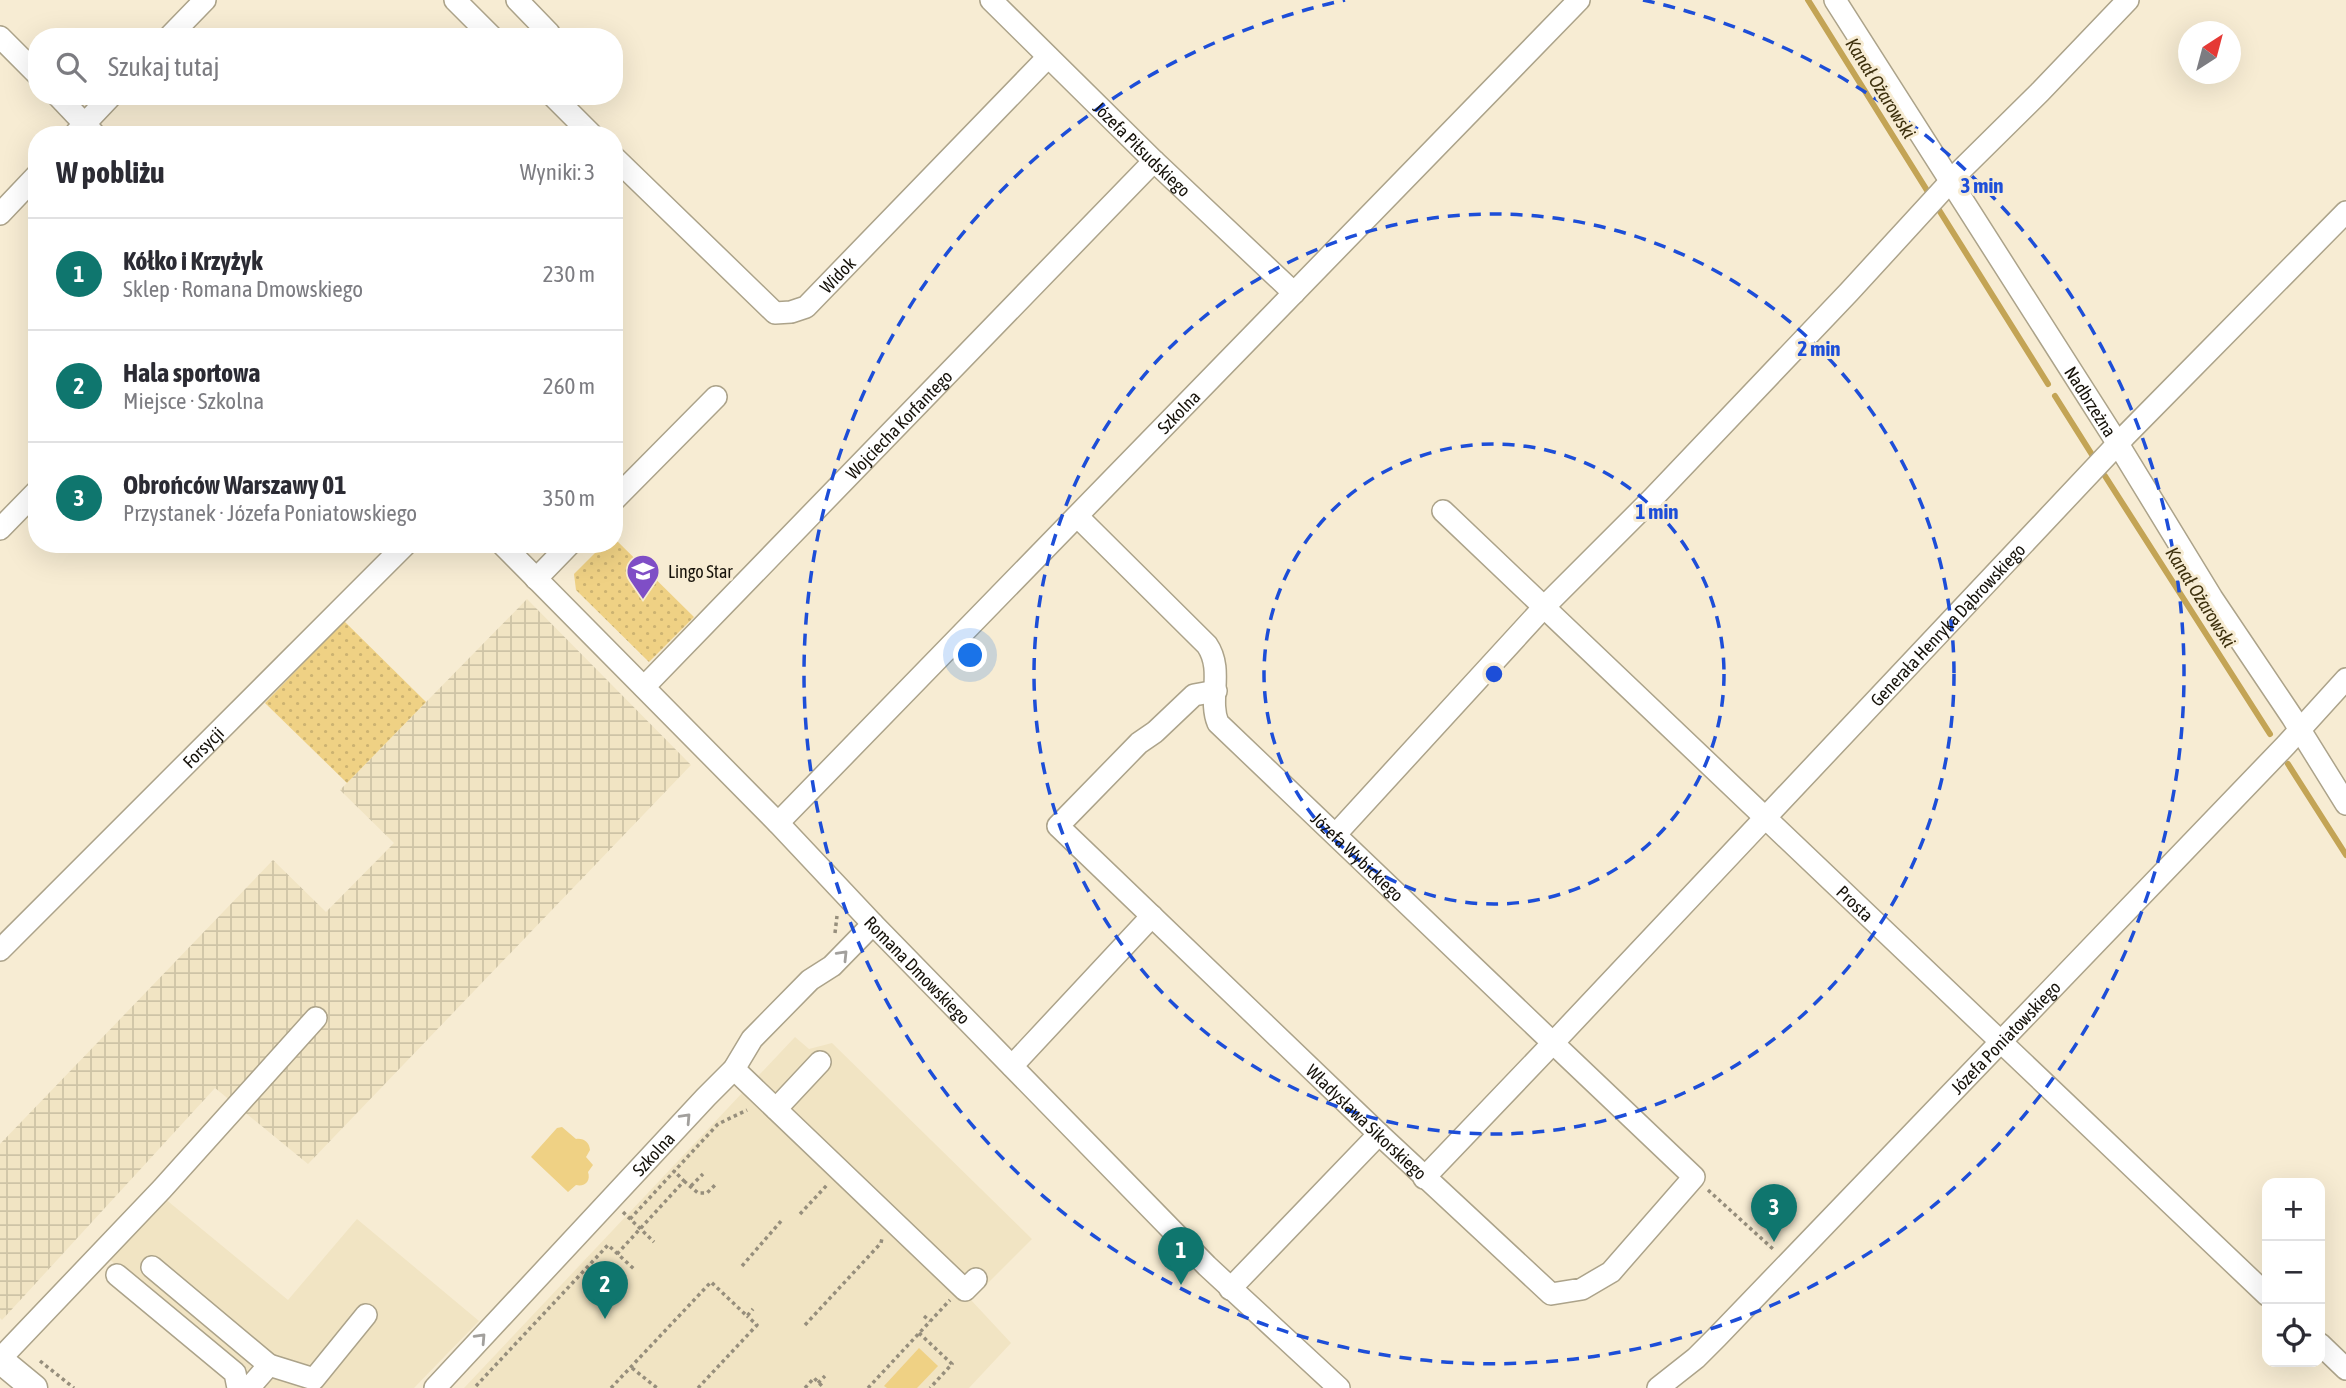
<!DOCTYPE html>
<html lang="pl">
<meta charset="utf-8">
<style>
body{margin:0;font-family:"Asap Condensed",sans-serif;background:#f7f7f7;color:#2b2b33}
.controls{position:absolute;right:21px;bottom:21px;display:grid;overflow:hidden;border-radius:14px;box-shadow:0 7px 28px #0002}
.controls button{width:63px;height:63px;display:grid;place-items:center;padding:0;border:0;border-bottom:2px solid #e1e1e2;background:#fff;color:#2b2b33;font:35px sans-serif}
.compass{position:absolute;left:2178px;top:21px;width:63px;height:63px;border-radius:50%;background:#fff;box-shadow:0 7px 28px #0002;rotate:36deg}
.you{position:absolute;left:971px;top:656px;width:24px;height:24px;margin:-18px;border:5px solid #fff;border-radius:50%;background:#1a73e8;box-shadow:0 0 0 10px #1a73e833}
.badge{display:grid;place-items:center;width:46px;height:46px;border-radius:50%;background:#0f766e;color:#fff;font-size:23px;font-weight:700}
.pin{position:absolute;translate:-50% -58px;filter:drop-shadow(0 2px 4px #0008)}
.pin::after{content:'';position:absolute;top:37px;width:24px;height:21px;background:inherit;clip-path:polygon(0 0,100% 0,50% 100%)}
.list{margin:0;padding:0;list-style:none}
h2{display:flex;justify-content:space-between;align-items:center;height:91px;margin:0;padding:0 28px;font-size:30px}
h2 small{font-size:23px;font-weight:400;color:#7c7c81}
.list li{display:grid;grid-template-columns:46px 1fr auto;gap:21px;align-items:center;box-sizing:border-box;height:112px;padding:0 28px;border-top:2px solid #e1e1e2}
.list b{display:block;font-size:26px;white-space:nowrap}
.list p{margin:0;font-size:23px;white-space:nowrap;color:#7c7c81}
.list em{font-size:23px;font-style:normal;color:#7c7c81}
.icon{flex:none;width:38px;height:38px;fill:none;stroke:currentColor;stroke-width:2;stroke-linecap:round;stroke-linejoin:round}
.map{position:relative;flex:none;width:2346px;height:1388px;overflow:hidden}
.search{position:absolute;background:#fff;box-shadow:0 7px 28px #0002;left:28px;top:28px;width:595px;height:77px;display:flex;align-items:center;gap:18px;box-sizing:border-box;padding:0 24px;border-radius:28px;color:#7c7c81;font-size:26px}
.panel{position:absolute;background:#fff;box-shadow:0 7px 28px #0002;left:28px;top:126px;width:595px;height:427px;border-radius:28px}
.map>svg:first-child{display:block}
.built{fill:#f1e4c3}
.industrial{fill:url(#industrial-grid)}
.grass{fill:url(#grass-dots)}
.park{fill:#efd184}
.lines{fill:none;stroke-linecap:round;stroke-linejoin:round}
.stream{stroke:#c3a455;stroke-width:6}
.minor-casing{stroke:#aca38a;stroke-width:24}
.major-casing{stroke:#aca38a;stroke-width:29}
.path{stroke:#968e7c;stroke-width:3.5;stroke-dasharray:3.5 3.5;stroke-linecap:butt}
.minor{stroke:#fff;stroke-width:21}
.major{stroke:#fff;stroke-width:26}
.oneway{stroke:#a2a09d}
.ring{fill:none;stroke:#1d4ed8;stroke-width:3.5;stroke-dasharray:12 9}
.labels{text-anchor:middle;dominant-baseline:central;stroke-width:6;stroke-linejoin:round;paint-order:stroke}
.street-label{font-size:18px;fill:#16120a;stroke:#f7ecd3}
.poi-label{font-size:18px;fill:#16120a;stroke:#f7ecd3;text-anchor:start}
.water-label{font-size:19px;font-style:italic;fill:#3d300d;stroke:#f7ecd3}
.centre{fill:#1d4ed8;stroke:#f7ecd3;stroke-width:3.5}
.ring-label{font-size:21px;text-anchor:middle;font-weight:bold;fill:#1d4ed8;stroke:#f7ecd3;stroke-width:6;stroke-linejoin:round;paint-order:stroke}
</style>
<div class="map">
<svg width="2346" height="1388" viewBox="0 0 2346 1388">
<defs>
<pattern id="industrial-grid" width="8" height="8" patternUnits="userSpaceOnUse" patternTransform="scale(1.75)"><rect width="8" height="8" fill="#f1e4c3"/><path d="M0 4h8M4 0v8" fill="none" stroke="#cec3a6"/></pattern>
<pattern id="grass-dots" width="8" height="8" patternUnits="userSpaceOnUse" patternTransform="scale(1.75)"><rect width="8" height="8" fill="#efd184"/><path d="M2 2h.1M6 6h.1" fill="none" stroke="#ccb271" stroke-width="1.8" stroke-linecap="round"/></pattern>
</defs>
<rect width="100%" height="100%" fill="#f7ecd3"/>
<g class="built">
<path d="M 795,1037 L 809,1049 L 832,1043 L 1032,1239 L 971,1300 L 1011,1343 L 969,1388 L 464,1388 Z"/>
<path d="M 164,1198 L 288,1300 L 357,1219 L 479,1321 L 414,1388 L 256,1388 L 260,1383 L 234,1365 L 108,1258 Z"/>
</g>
<path class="industrial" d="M 527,599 L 691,765 L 308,1164 L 215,1088 L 2,1320 L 0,1318 L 0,1144 L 273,860 L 326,912 L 394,843 L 340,790 Z"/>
<g class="grass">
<path d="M 614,538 L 694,617 L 649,662 L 576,590 L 574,574 L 604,544 L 614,544 Z"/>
<path d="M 344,621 L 426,702 L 347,783 L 265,703 Z"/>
</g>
<g class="park">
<path d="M 562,1127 L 576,1139 C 584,1138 589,1142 590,1150 L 586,1157 L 593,1165 L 588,1172 C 591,1181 585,1187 576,1185 L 568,1192 L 531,1157 L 557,1128 Z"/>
<path d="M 919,1348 L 938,1366 L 917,1388 L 887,1388 L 884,1386 Z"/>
</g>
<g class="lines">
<g class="stream">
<path d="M 1808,0 L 1928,192"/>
<path d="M 1939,210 L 2048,384"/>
<path d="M 2055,396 L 2096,461"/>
<path d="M 2105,476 L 2270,734"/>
<path d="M 2288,764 L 2346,855"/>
</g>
<defs>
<g id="minor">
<path d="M 455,0 L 492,37"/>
<path d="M 517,0 L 549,33"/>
<path id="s1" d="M 991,0 L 1154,161 L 1294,293"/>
<path id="s2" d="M 1835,0 L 2118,444 L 2212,598 L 2292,717 L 2346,804"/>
<path d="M 0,37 L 37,74"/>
<path d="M 169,37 L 205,0"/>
<path d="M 58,96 L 95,135"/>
<path d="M 553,96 L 592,135"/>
<path d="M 76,133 L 111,96"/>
<path id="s3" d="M 614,157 L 775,313 L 791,312 L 806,307 L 1048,57"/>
<path d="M 0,214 L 37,175"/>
<path d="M 614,500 L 716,397"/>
<path id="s4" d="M 1443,511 L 2267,1295"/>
<path id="s5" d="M 1078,517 L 1207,645 C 1224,670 1208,699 1218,723 L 1553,1043 L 1424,1178"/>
<path d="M 0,529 L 37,491"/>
<path id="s6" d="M 502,544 L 778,823 L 873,924 L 1207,1266 L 1339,1388"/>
<path d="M 536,579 L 570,544"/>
<path id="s7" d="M 644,687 L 1154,161"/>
<path id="s8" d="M 1216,691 L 1194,695 L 1155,732 L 1139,743 L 1058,826 L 1379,1134 L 1551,1294 L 1582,1289 L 1611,1272 L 1694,1177 L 1553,1043 L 2125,436 L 2346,212"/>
<path id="s9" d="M 778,823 L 1579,0"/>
<path d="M 1336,834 L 1544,607 L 1652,499 L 1849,292 L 1960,171 L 2040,92 L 2128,0"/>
<path id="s10" d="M 0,950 L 406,544"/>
<path d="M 1012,1066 L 1152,916"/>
<path d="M 734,1069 L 965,1290 L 976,1279"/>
<path d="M 776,1109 L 820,1062"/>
<path d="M 152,1267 L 269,1365 L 249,1388"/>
<path d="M 117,1275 L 235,1373 L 238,1388"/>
<path d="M 1230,1289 L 1379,1134"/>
<path d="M 2320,1344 L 2346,1369"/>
<path d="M 0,1359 L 162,1189 L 316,1018"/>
<path d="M 269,1365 L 314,1379 L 366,1315"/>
<path id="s11" d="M 435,1388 L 706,1097 L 734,1069 L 752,1039 L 810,980 L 832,966 L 873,924"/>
<path id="s12" d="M 1658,1388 L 1696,1358 L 1717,1337 L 2286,745 L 2346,679"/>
</g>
<path id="major" d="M 0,1360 L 34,1388"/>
</defs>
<use href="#minor" class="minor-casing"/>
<use href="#major" class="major-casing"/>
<g class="path">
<path d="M 835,933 L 837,916"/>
<path d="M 684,1181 L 698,1193 L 707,1193 L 717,1183"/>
<path d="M 691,1186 L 703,1174"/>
<path d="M 1708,1190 L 1773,1249"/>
<path d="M 623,1212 L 654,1242"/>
<path d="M 800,1214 L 827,1185"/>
<path d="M 630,1219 L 718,1124 L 747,1110"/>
<path d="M 617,1254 L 684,1181 L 674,1171"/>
<path d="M 742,1266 L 782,1220"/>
<path d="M 924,1316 L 930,1321"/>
<path d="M 805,1325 L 881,1243 L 882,1238"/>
<path d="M 919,1333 L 952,1364 L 930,1388"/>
<path d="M 40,1361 L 74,1388"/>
<path d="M 632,1368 L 657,1388"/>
<path d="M 818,1383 L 825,1376"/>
<path d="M 476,1386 L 608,1245 L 634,1269"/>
<path d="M 611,1388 L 711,1282 L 747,1316 L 753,1309"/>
<path d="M 698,1388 L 757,1325 L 747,1316"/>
<path d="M 805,1388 L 814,1378 L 824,1388"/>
<path d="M 868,1388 L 950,1300"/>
</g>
<use href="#minor" class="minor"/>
<use href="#major" class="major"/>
</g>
<defs><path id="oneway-chevron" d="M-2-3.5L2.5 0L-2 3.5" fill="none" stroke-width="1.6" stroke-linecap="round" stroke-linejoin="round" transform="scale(1.75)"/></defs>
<g class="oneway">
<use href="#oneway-chevron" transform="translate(843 955) rotate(-46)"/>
<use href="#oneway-chevron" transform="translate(686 1118) rotate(-47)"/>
<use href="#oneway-chevron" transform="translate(481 1338) rotate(-47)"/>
</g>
<g class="ring">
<circle cx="1494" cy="674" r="230"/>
<circle cx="1494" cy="674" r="460"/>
<path d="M1643 0A690 690 0 1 1 1345 0"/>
</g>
<defs>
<symbol id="university-pin" viewBox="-11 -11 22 30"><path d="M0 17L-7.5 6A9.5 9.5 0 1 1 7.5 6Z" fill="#7f4ec6" stroke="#f7ecd3"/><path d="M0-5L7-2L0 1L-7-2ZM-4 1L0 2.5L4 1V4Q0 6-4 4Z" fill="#fff"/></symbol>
</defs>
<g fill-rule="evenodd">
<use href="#university-pin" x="624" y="552" width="38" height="52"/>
</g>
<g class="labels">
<g class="street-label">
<text stroke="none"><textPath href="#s1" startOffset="212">Józefa Piłsudskiego</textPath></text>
<text stroke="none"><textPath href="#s3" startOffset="301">Widok</textPath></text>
<text stroke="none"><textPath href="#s2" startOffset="476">Nadbrzeżna</textPath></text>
<text stroke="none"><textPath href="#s9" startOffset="574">Szkolna</textPath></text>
<text stroke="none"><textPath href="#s7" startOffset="366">Wojciecha Korfantego</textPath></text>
<text stroke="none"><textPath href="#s8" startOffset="1852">Generała Henryka Dąbrowskiego</textPath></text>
<text stroke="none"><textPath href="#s10" startOffset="287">Forsycji</textPath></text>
<text stroke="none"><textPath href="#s5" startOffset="455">Józefa Wybickiego</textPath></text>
<text stroke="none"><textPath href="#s4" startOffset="569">Prosta</textPath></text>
<text stroke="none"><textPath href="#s6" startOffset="595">Romana Dmowskiego</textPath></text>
<text stroke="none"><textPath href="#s12" startOffset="494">Józefa Poniatowskiego</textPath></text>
<text stroke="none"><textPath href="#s8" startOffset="639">Władysława Sikorskiego</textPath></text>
<text stroke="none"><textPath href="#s11" startOffset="320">Szkolna</textPath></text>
</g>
<g class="poi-label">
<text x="668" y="571">Lingo Star</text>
</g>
<g class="water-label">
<text transform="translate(1881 88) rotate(58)">Kanał Ożarowski</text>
<text transform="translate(2201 597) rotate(58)">Kanał Ożarowski</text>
</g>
</g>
<circle cx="1494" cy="674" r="10" class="centre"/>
<g class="ring-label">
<text x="1982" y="193">3 min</text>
<text x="1819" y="356">2 min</text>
<text x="1657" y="519">1 min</text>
</g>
</svg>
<div class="controls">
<button>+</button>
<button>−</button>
<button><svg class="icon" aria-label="locate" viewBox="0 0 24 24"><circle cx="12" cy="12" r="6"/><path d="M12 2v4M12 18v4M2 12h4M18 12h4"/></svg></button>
</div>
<svg class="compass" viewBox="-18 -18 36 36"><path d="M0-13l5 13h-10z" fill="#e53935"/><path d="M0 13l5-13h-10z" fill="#7c7c81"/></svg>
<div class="you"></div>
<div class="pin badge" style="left:1181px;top:1285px">1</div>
<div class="pin badge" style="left:605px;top:1319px">2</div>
<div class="pin badge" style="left:1774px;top:1242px">3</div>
<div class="search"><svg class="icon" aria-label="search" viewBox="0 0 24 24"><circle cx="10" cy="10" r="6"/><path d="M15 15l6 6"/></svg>Szukaj tutaj</div>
<section class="panel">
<h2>W pobliżu<small>Wyniki: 3</small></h2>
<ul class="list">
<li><span class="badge">1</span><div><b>Kółko i Krzyżyk</b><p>Sklep · Romana Dmowskiego</p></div><em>230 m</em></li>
<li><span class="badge">2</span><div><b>Hala sportowa</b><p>Miejsce · Szkolna</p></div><em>260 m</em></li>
<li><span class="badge">3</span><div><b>Obrońców Warszawy 01</b><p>Przystanek · Józefa Poniatowskiego</p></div><em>350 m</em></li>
</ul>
</section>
</div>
